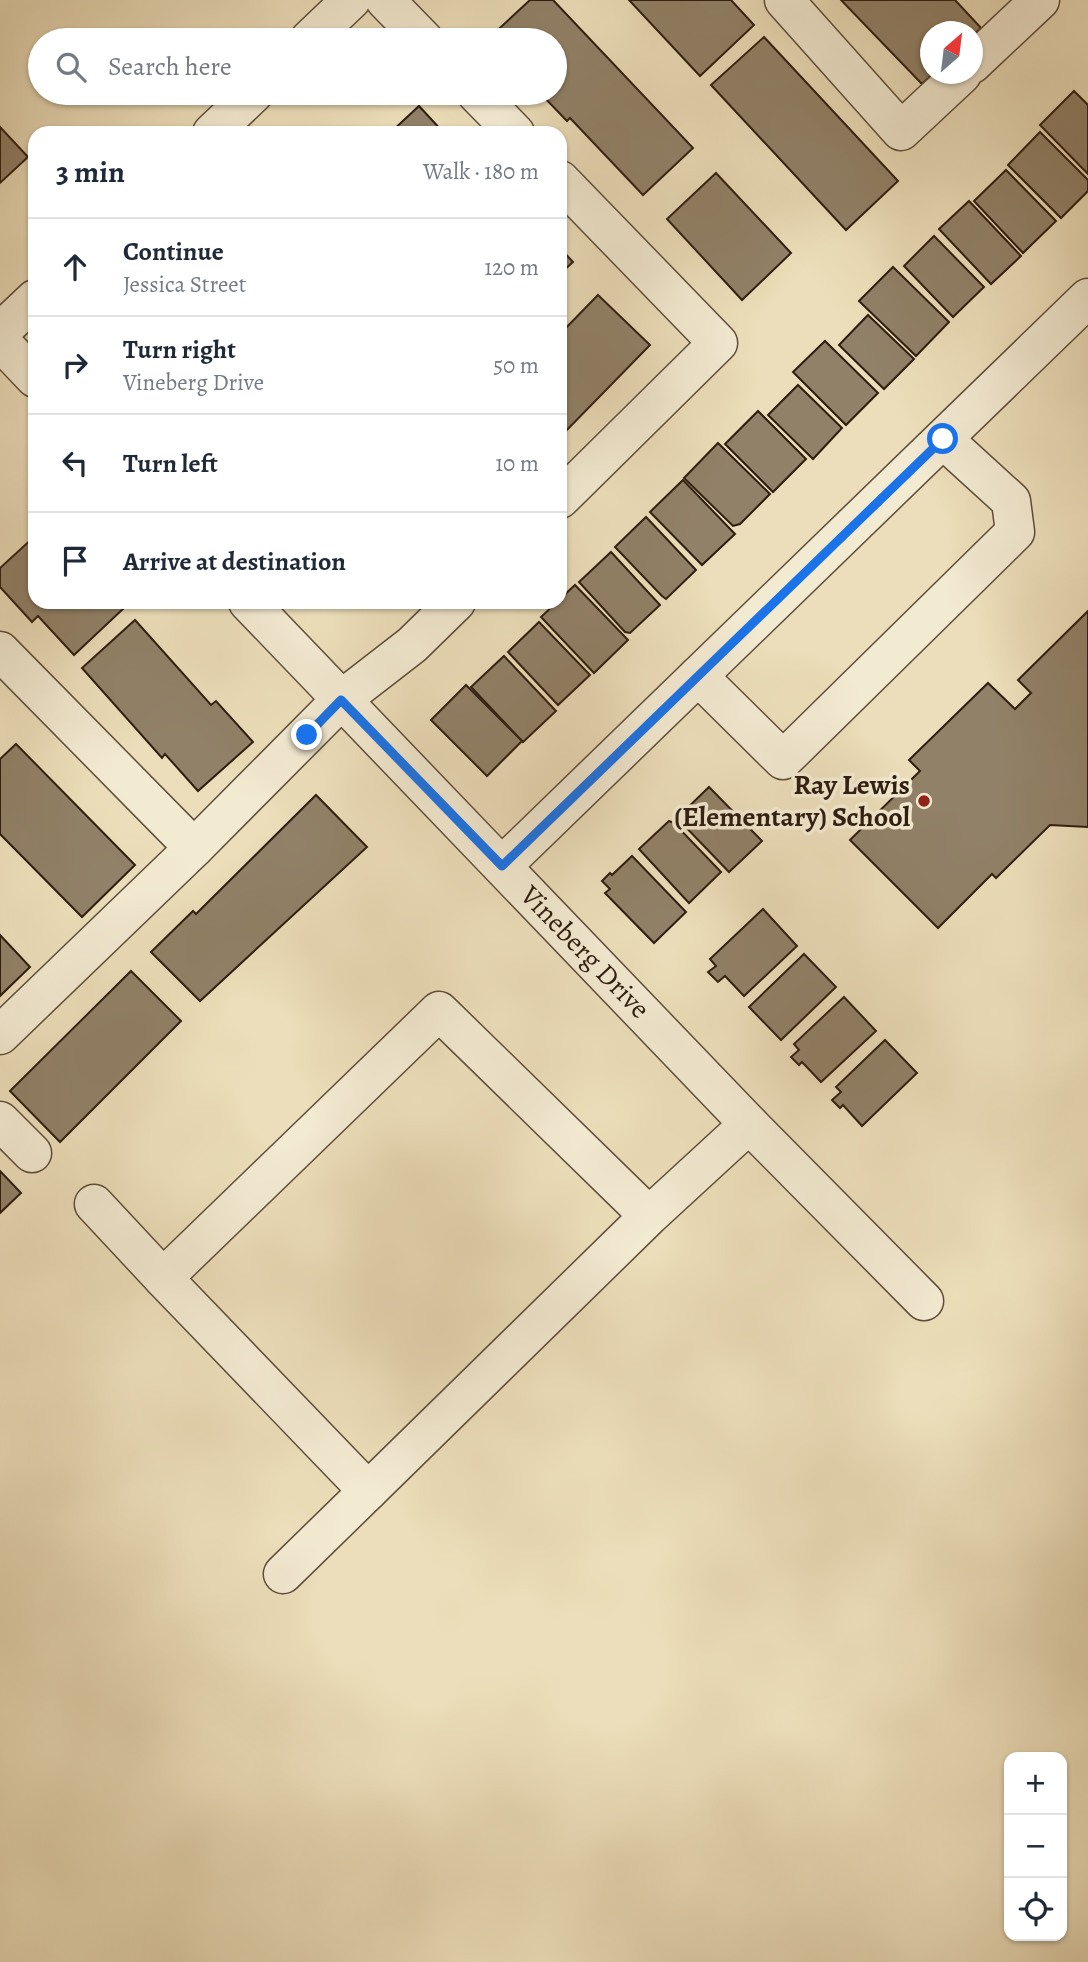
<!DOCTYPE html>
<meta charset="utf-8">
<style>
body{margin:0;font-family:Alegreya,serif;background:#f6f6f7;color:#1f2937}
.controls{position:absolute;right:21px;bottom:21px;display:grid;overflow:hidden;border-radius:14px;box-shadow:0 2px 5px #0004}
.controls button{width:63px;height:63px;display:grid;place-items:center;padding:0;border:0;border-bottom:2px solid #e0e1e3;background:#fff;color:#1f2937;font:35px sans-serif}
.compass{position:absolute;left:920px;top:21px;width:63px;height:63px;border-radius:50%;background:#fff;box-shadow:0 2px 5px #0004;rotate:28deg}
.stop{position:absolute;width:21px;height:21px;margin:-16px;border:5px solid #1a73e8;border-radius:50%;background:#fff}
.stop.end{background:#1a73e8;border-color:#fff;box-shadow:0 2px 7px #0008}
.list{margin:0;padding:0;list-style:none}
h2{display:flex;justify-content:space-between;align-items:center;height:91px;margin:0;padding:0 28px;font-size:30px}
h2 small{font-size:23px;font-weight:400;color:#747a83}
.list li{display:grid;grid-template-columns:46px 1fr auto;gap:21px;align-items:center;box-sizing:border-box;height:98px;padding:0 28px;border-top:2px solid #e0e1e3}
.list b{display:block;font-size:26px;white-space:nowrap}
.list p{margin:0;font-size:23px;white-space:nowrap;color:#747a83}
.list em{font-size:23px;font-style:normal;color:#747a83}
.icon{flex:none;width:38px;height:38px;fill:none;stroke:currentColor;stroke-width:2;stroke-linecap:round;stroke-linejoin:round}
.map{position:relative;flex:none;width:1088px;height:1962px;overflow:hidden}
.search{position:absolute;background:#fff;box-shadow:0 2px 5px #0004;left:28px;top:28px;width:539px;height:77px;display:flex;align-items:center;gap:18px;box-sizing:border-box;padding:0 24px;border-radius:38px;color:#747a83;font-size:26px}
.panel{position:absolute;background:#fff;box-shadow:0 2px 5px #0004;left:28px;top:126px;width:539px;height:483px;border-radius:21px}
.map>svg:first-child{display:block}
.building{fill:#918168;stroke:#2e1d0f;stroke-width:2}
.lines{fill:none;stroke-linecap:round;stroke-linejoin:round}
.minor-casing{stroke:#5e4d3a;stroke-width:41}
.minor{stroke:#f3ead2;stroke-width:38}
.route{stroke:#1a73e8;stroke-width:9}
.poi-dot{fill:#8f2418;stroke:#f3ead2;stroke-width:2.5}
.labels{text-anchor:middle;dominant-baseline:central;stroke-width:7;stroke-linejoin:round;paint-order:stroke}
.poi-label{font-size:28px;font-weight:bold;fill:#2e1d0f;stroke:#f3ead2;text-anchor:end}
.street-label{font-size:28px;fill:#2e1d0f;stroke:#f3ead2}
</style>
<div class="map">
<svg width="1088" height="1962" viewBox="0 0 1088 1962">
<rect width="100%" height="100%" fill="#ecdeba"/>
<filter id="stains"><feTurbulence type="fractalNoise" baseFrequency=".00286" numOctaves="4"/><feColorMatrix values="0 0 0 0 .2 0 0 0 0 .09 0 0 0 0 .02 0 0 0 .5 -.17"/></filter>
<radialGradient id="worn" r=".72"><stop offset=".6" stop-color="#630" stop-opacity="0"/><stop offset="1" stop-color="#630" stop-opacity=".3"/></radialGradient>
<g class="building">
<path d="M 530,0 L 553,0 L 693,148 L 643,195 L 570,118 L 567,121 L 540,93 L 555,93 L 555,40 L 491,40 L 489,38 Z"/>
<path d="M 629,0 L 731,0 L 754,25 L 700,76 Z"/>
<path d="M 841,0 L 955,0 L 981,28 L 972,36 L 972,32 L 930,32 L 930,74 L 933,74 L 922,84 Z"/>
<path d="M 764,37 L 898,181 L 846,230 L 711,85 Z"/>
<path d="M 1074,91 L 1088,105 L 1088,174 L 1040,125 Z"/>
<path d="M 419,106 L 444,133 L 390,133 Z"/>
<path d="M 0,127 L 28,157 L 0,183 Z"/>
<path d="M 1040,132 L 1088,180 L 1088,191 L 1061,218 L 1008,165 Z"/>
<path d="M 1006,170 L 1056,221 L 1023,253 L 974,201 Z"/>
<path d="M 716,173 L 791,253 L 742,300 L 667,219 Z"/>
<path d="M 969,201 L 1021,256 L 991,284 L 939,229 Z"/>
<path d="M 934,236 L 984,287 L 953,317 L 904,266 Z"/>
<path d="M 560,248 L 573,262 L 560,274 Z"/>
<path d="M 893,267 L 949,322 L 916,356 L 859,301 Z"/>
<path d="M 598,295 L 650,345 L 560,437 L 560,334 Z"/>
<path d="M 868,315 L 914,359 L 884,389 L 839,345 Z"/>
<path d="M 825,341 L 878,393 L 846,425 L 793,372 Z"/>
<path d="M 798,385 L 842,428 L 813,459 L 768,415 Z"/>
<path d="M 758,411 L 806,459 L 773,492 L 725,444 Z"/>
<path d="M 718,443 L 770,494 L 740,524 L 733,526 L 684,478 Z"/>
<path d="M 683,480 L 735,534 L 702,565 L 650,512 Z"/>
<path d="M 646,517 L 696,570 L 666,599 L 662,596 L 615,547 Z"/>
<path d="M 35,536 L 35,602 L 118,602 L 124,608 L 74,655 L 38,616 L 32,622 L 0,587 L 0,568 Z"/>
<path d="M 611,552 L 660,605 L 630,633 L 625,632 L 579,582 Z"/>
<path d="M 575,585 L 628,640 L 594,673 L 541,617 L 557,602 L 560,602 L 560,599 Z"/>
<path d="M 1088,611 L 1088,827 L 1050,825 L 996,878 L 992,874 L 938,928 L 850,840 L 920,771 L 909,760 L 988,683 L 1015,709 L 1031,693 L 1018,680 Z"/>
<path d="M 135,620 L 211,705 L 216,701 L 253,742 L 198,791 L 165,754 L 162,758 L 82,668 Z"/>
<path d="M 539,622 L 590,675 L 558,705 L 508,652 Z"/>
<path d="M 504,656 L 556,711 L 523,742 L 471,687 Z"/>
<path d="M 466,685 L 522,741 L 487,776 L 431,720 Z"/>
<path d="M 16,744 L 135,865 L 82,917 L 0,834 L 0,759 Z"/>
<path d="M 709,787 L 762,841 L 729,872 L 677,818 Z"/>
<path d="M 316,795 L 367,847 L 200,1001 L 151,952 L 193,911 L 196,914 Z"/>
<path d="M 669,821 L 674,823 L 721,872 L 689,903 L 639,849 Z"/>
<path d="M 632,856 L 686,912 L 654,943 L 605,893 L 610,889 L 602,881 L 610,873 L 612,875 Z"/>
<path d="M 763,909 L 797,946 L 744,996 L 725,976 L 718,982 L 708,972 L 716,966 L 710,959 Z"/>
<path d="M 0,935 L 30,967 L 0,996 Z"/>
<path d="M 804,954 L 836,987 L 781,1040 L 749,1007 Z"/>
<path d="M 131,971 L 181,1021 L 60,1142 L 10,1091 Z"/>
<path d="M 844,997 L 876,1031 L 821,1082 L 802,1062 L 799,1065 L 791,1057 L 799,1050 L 794,1044 Z"/>
<path d="M 885,1040 L 917,1073 L 862,1126 L 843,1105 L 840,1108 L 832,1100 L 841,1092 L 836,1087 Z"/>
<path d="M 0,1171 L 21,1193 L 0,1213 Z"/>
</g>
<g class="lines">
<defs>
<g id="minor">
<path d="M 385,0 L 424,40"/>
<path d="M 784,0 L 901,131 L 962,74"/>
<path d="M 309,40 L 351,0"/>
<path d="M 972,64 L 1040,0"/>
<path d="M 476,93 L 515,133"/>
<path d="M 212,133 L 254,93"/>
<path d="M 560,180 L 718,343 L 560,499"/>
<path d="M 0,332 L 35,299"/>
<path d="M 0,341 L 35,378"/>
<path d="M 248,602 L 749,1124 L 924,1301"/>
<path d="M 0,651 L 194,848 L 341,700 L 412,645 L 456,602"/>
<path d="M 698,676 L 783,760 L 1015,532 L 1011,501 L 943,439"/>
<path d="M 502,866 L 1088,298"/>
<path d="M 0,1035 L 194,848"/>
<path d="M 0,1121 L 32,1153"/>
<path d="M 94,1204 L 163,1278"/>
<path d="M 649,1216 L 439,1011 L 163,1278 L 368,1491 L 649,1216 L 749,1124"/>
<path d="M 283,1574 L 368,1491"/>
</g>
</defs>
<use href="#minor" class="minor-casing"/>
<use href="#minor" class="minor"/>
</g>
<g class="lines">
<path class="route" d="M 307,735 L 341,700 L 502,866 L 943,439"/>
</g>
<circle class="poi-dot" cx="924" cy="801" r="7"/>
<g class="labels">
<g class="poi-label">
<text x="910" y="785">Ray Lewis<tspan x="910" dy="32">(Elementary) School</tspan></text>
</g>
<g class="street-label">
<text transform="translate(585 952) rotate(46)">Vineberg Drive</text>
</g>
</g>
<rect width="100%" height="100%" filter="url(#stains)"/>
<rect width="100%" height="100%" fill="url(#worn)"/>
</svg>
<div class="controls">
<button>+</button>
<button>−</button>
<button><svg class="icon" aria-label="locate" viewBox="0 0 24 24"><circle cx="12" cy="12" r="6"/><path d="M12 2v4M12 18v4M2 12h4M18 12h4"/></svg></button>
</div>
<svg class="compass" viewBox="-18 -18 36 36"><path d="M0-13l5 13h-10z" fill="#e53935"/><path d="M0 13l5-13h-10z" fill="#747a83"/></svg>
<div class="stop" style="left:943px;top:439px"></div>
<div class="stop end" style="left:307px;top:735px"></div>
<div class="search"><svg class="icon" aria-label="search" viewBox="0 0 24 24"><circle cx="10" cy="10" r="6"/><path d="M15 15l6 6"/></svg>Search here</div>
<section class="panel">
<h2>3 min<small>Walk · 180 m</small></h2>
<ul class="list">
<li><svg class="icon" aria-label="ahead" viewBox="0 0 24 24"><path d="M12 20V5M6 11l6-6 6 6"/></svg><div><b>Continue</b><p>Jessica Street</p></div><em>120 m</em></li>
<li><svg class="icon" aria-label="right" viewBox="0 0 24 24"><path d="M7 20v-9h11M14 6l5 5-5 5"/></svg><div><b>Turn right</b><p>Vineberg Drive</p></div><em>50 m</em></li>
<li><svg class="icon" aria-label="left" viewBox="0 0 24 24"><path d="M17 20v-9H6M10 6l-5 5 5 5"/></svg><div><b>Turn left</b></div><em>10 m</em></li>
<li><svg class="icon" aria-label="arrive" viewBox="0 0 24 24"><path d="M6 21V4h12l-3 4 3 4H6"/></svg><div><b>Arrive at destination</b></div></li>
</ul>
</section>
</div>
